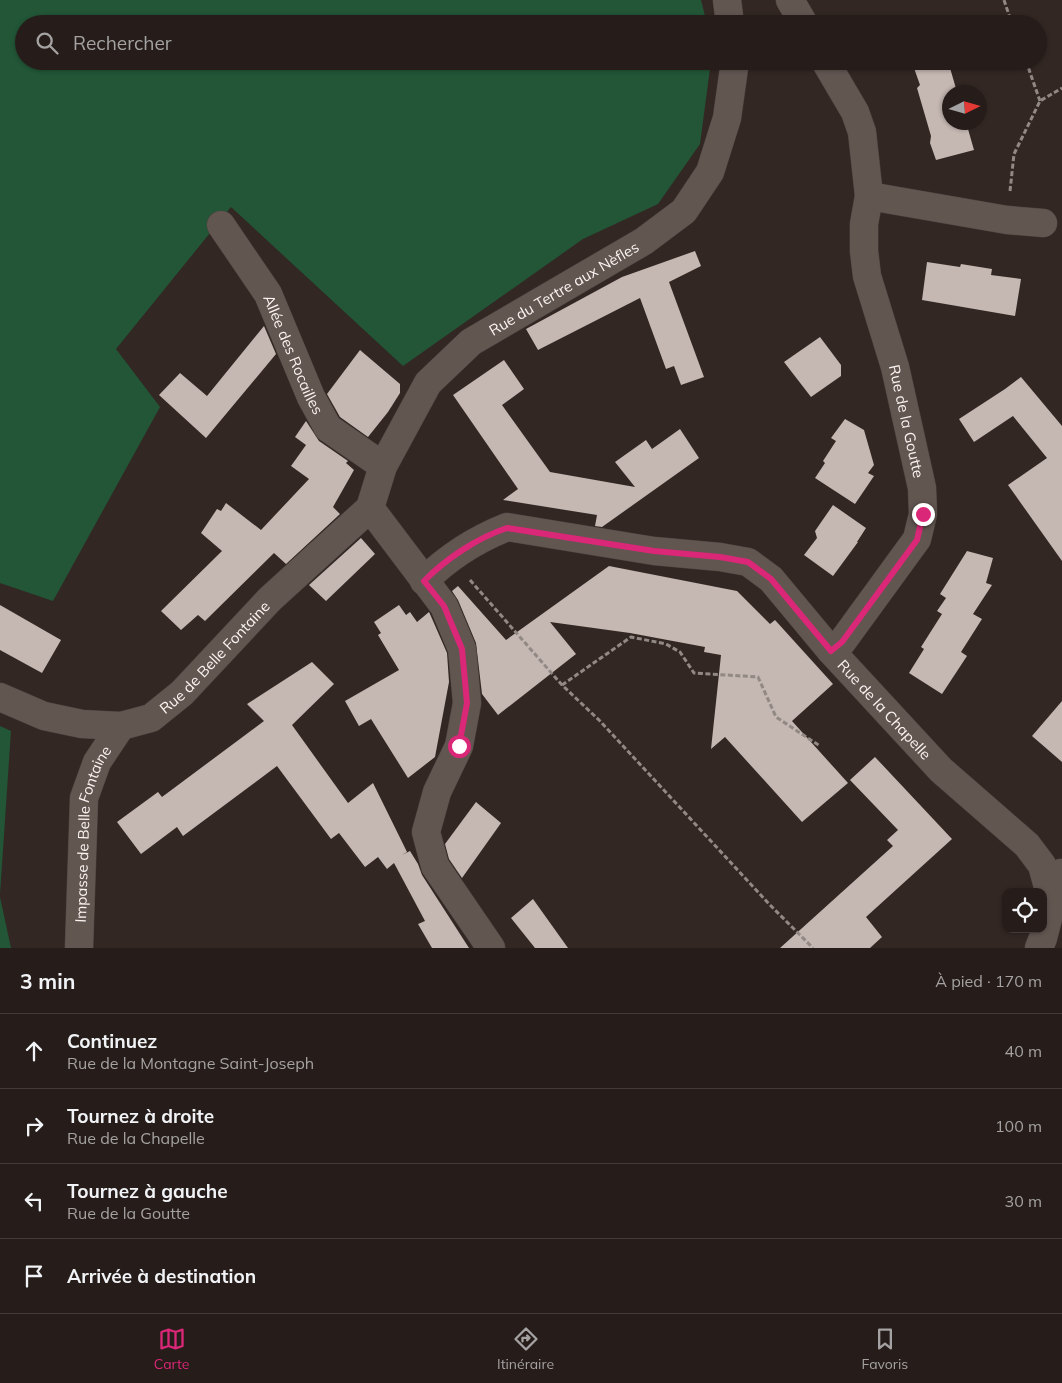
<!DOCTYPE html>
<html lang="fr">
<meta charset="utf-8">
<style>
body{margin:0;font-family:Mulish,sans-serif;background:#322a27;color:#f1f3f6}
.controls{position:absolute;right:15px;bottom:15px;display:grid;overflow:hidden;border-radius:10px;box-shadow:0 1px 4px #0004}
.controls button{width:45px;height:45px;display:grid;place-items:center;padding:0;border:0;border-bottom:1px solid #423b39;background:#261d1a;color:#f1f3f6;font:25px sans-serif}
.compass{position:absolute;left:942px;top:85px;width:45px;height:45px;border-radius:50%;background:#261d1a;box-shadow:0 1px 4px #0004;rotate:85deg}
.stop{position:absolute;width:15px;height:15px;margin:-11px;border:4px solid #db2777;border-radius:50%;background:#fff}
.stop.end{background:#db2777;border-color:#fff;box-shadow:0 1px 5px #0008}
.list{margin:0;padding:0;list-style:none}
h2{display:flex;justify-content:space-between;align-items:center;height:65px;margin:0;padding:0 20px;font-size:21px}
h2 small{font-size:16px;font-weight:400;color:#a4a2a2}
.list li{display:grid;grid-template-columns:32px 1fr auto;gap:15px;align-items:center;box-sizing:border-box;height:75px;padding:0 20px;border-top:1px solid #423b39}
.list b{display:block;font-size:19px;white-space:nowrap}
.list p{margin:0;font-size:16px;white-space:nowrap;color:#a4a2a2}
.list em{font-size:16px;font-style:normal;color:#a4a2a2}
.icon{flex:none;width:28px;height:28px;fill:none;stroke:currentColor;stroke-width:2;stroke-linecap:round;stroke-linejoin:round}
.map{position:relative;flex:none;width:1062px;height:948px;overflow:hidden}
.search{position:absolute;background:#261d1a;box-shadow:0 1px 4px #0004;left:15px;right:15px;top:15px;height:55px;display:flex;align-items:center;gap:12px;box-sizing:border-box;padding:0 18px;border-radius:28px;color:#a4a2a2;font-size:19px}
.sheet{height:365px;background:#261d1a}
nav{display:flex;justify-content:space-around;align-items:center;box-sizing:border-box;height:70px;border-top:1px solid #423b39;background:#261d1a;font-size:14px;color:#a4a2a2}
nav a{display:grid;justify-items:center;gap:2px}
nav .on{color:#db2777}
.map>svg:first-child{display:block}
.green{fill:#225637}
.building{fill:#c5b7b2}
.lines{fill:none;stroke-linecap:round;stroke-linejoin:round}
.minor-casing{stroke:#4a423e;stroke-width:29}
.path{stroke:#928985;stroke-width:3;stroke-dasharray:5 2.5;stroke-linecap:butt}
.minor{stroke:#625651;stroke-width:28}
.route{stroke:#db2777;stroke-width:6}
.labels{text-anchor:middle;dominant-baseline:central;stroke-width:5;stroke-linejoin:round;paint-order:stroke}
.street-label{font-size:15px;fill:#faf3f0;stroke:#322723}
</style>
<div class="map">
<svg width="1062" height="948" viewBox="0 0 1062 948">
<rect width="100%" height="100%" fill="#322723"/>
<g class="green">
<path d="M 0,0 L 701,0 L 707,24 L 24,24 L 24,61 L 711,61 L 700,144 L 658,204 L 583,239 L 403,366 L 231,207 L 116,349 L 160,407 L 53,601 L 0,583 Z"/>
<path d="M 0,726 L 11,731 L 0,894 Z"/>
<path d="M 0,897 L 11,948 L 0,948 Z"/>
</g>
<g class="building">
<path d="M 917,61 L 948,61 L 957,92 L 950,92 L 950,122 L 966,122 L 974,150 L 936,160 L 930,143 L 931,136 L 917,88 L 920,85 L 914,68 L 919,67 Z"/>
<path d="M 695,251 L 701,266 L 669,282 L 704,377 L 681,385 L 674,366 L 666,369 L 640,298 L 538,350 L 526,329 L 622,277 Z"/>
<path d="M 927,262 L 960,267 L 961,264 L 992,269 L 991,275 L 1021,279 L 1015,316 L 922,300 Z"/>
<path d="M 264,326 L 276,354 L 206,438 L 159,395 L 180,373 L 207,396 Z"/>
<path d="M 820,337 L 841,365 L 841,376 L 811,397 L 784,362 Z"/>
<path d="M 360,350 L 400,384 L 400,393 L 388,412 L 368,437 L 340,417 L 327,394 Z"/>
<path d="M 504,360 L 524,389 L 502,405 L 550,472 L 635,487 L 615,462 L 646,440 L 652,449 L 680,429 L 699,458 L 602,527 L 595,526 L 597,515 L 503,500 L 518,489 L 453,395 Z"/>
<path d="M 1021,377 L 1062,426 L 1062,561 L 1008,485 L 1047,458 L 1013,416 L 974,442 L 959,419 L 1005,389 Z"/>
<path d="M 845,419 L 864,430 L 874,465 L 868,473 L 874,476 L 855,504 L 815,478 L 825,463 L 823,461 L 836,441 L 831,438 Z"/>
<path d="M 306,421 L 319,441 L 348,461 L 346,463 L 354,470 L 333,507 L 340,514 L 286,564 L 274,553 L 205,621 L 198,615 L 181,630 L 161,611 L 222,551 L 201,533 L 217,509 L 221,511 L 226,503 L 261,530 L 309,479 L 291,466 L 306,445 L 295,437 Z"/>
<path d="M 833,505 L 866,528 L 857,542 L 858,542 L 833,576 L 804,555 L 817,538 L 815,531 Z"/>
<path d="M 361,538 L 375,554 L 326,601 L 309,585 Z"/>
<path d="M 967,551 L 993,558 L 986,583 L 992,585 L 973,614 L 982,619 L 961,652 L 967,656 L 942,694 L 909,673 L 924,649 L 921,647 L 942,614 L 937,611 L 946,598 L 940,594 Z"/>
<path d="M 609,566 L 737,591 L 770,624 L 775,620 L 833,684 L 792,721 L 848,783 L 802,822 L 725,737 L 711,749 L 721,655 L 704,652 L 705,647 L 630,633 L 550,622 L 576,654 L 498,715 L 482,694 L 476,643 L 458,600 L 452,591 L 458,586 L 506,640 Z"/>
<path d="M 0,605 L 61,640 L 42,673 L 0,650 Z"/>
<path d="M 399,605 L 406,615 L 410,612 L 417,622 L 429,612 L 430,614 L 447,653 L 449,682 L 435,757 L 408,778 L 371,719 L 359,726 L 345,701 L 399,670 L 378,635 L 381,633 L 374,622 Z"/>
<path d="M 312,662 L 334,684 L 292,725 L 348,803 L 373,783 L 407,852 L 402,855 L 410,851 L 418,864 L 422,875 L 469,948 L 432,948 L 418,924 L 425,921 L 394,863 L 387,869 L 378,857 L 365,867 L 339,833 L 331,839 L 277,766 L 183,836 L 177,827 L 141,854 L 117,822 L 158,792 L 162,797 L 264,721 L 247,704 Z"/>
<path d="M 1062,701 L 1062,762 L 1032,736 Z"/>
<path d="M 875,757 L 952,839 L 866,917 L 882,937 L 870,948 L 780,948 L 893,846 L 887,840 L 898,830 L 850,780 Z"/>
<path d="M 476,802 L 501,823 L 462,878 L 449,859 L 445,844 Z"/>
<path d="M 533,899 L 568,948 L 535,948 L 511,918 Z"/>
</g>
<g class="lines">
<defs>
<g id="minor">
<path d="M 727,0 L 730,24"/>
<path d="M 790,0 L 804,24"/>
<path id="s1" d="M 825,61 L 855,112 L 862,132 L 869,196 L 864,224 L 864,251 L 867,276 L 895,367 L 922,488 L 923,514 L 917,539 L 842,642 L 831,651"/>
<path d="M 869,196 L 1007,220 L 1043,223"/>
<path id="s2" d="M 221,225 L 268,294 L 311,397 L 328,428 L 383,466"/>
<path id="s3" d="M 370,508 L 383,466 L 428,383 L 471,342 L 644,241 L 684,211 L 710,172 L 727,118 L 735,61"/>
<path d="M 370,508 L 444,606 L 462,649 L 467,703 L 459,746 L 437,792 L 426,832 L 435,866 L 491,948"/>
<path id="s4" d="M 424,581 C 447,558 477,539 507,527 L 654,551 L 720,557 L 748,562 L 771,579 L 831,651 L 941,770 L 1027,845 L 1042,865 L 1048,887"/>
<path id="s5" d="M 0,697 L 44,716 L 82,724 L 121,726 L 151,718 L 182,693 L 270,599 L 370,508"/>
<path id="s6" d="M 79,948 L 84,798 L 97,762 L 121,726"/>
<path d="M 1039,948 L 1043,938 L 1051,907 L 1048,887 L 1061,873"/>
</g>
</defs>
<use href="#minor" class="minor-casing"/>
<g class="path">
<path d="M 1004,0 L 1012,24"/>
<path d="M 1026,61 L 1040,101"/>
<path d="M 1010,191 L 1014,154 L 1040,101 L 1062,88"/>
<path d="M 470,580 L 562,685 L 600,721 L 770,905 L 813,948"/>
<path d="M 562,685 L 631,637 L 666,644 L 680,652 L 694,673 L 758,677 L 776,717 L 820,746"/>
</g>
<use href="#minor" class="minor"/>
</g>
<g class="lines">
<path class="route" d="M 459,746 L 467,703 L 462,649 L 444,606 L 424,581 C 447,558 477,538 507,528 L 654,551 L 720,557 L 748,562 L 771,579 L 831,651 L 842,642 L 917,540 L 923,514"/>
</g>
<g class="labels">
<g class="street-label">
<text stroke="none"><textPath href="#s3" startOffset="305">Rue du Tertre aux Nèfles</textPath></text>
<text stroke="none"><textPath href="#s2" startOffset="149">Allée des Rocailles</textPath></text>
<text stroke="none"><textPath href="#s1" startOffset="376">Rue de la Goutte</textPath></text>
<text stroke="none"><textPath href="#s5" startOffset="245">Rue de Belle Fontaine</textPath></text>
<text stroke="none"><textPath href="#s4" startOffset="545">Rue de la Chapelle</textPath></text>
<text stroke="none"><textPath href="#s6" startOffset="116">Impasse de Belle Fontaine</textPath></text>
</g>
</g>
</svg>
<div class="controls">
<button><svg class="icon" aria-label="locate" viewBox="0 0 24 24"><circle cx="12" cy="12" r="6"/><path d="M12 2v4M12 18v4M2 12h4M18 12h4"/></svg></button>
</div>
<svg class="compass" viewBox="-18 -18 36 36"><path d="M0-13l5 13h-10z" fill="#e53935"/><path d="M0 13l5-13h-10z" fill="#a4a2a2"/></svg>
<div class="stop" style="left:459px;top:746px"></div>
<div class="stop end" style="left:923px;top:514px"></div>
<div class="search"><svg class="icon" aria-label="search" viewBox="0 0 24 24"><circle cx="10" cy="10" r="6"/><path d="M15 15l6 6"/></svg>Rechercher</div>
</div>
<section class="sheet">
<h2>3 min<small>À pied · 170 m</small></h2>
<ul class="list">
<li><svg class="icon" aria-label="ahead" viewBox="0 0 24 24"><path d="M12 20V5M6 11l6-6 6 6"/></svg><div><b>Continuez</b><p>Rue de la Montagne Saint-Joseph</p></div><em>40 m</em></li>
<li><svg class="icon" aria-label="right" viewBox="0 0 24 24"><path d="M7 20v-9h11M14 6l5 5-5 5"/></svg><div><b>Tournez à droite</b><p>Rue de la Chapelle</p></div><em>100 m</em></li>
<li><svg class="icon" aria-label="left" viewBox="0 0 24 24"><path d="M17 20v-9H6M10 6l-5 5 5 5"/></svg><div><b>Tournez à gauche</b><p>Rue de la Goutte</p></div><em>30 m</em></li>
<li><svg class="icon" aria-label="arrive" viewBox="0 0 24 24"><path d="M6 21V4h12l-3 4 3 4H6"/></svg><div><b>Arrivée à destination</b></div></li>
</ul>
</section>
<nav>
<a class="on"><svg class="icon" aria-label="map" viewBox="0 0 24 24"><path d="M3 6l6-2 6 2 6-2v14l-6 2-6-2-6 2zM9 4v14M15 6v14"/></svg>Carte</a>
<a><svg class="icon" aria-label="directions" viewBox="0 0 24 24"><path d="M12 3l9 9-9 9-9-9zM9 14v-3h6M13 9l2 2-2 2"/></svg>Itinéraire</a>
<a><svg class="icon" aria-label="saved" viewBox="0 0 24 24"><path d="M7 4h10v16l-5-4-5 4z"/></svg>Favoris</a>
</nav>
